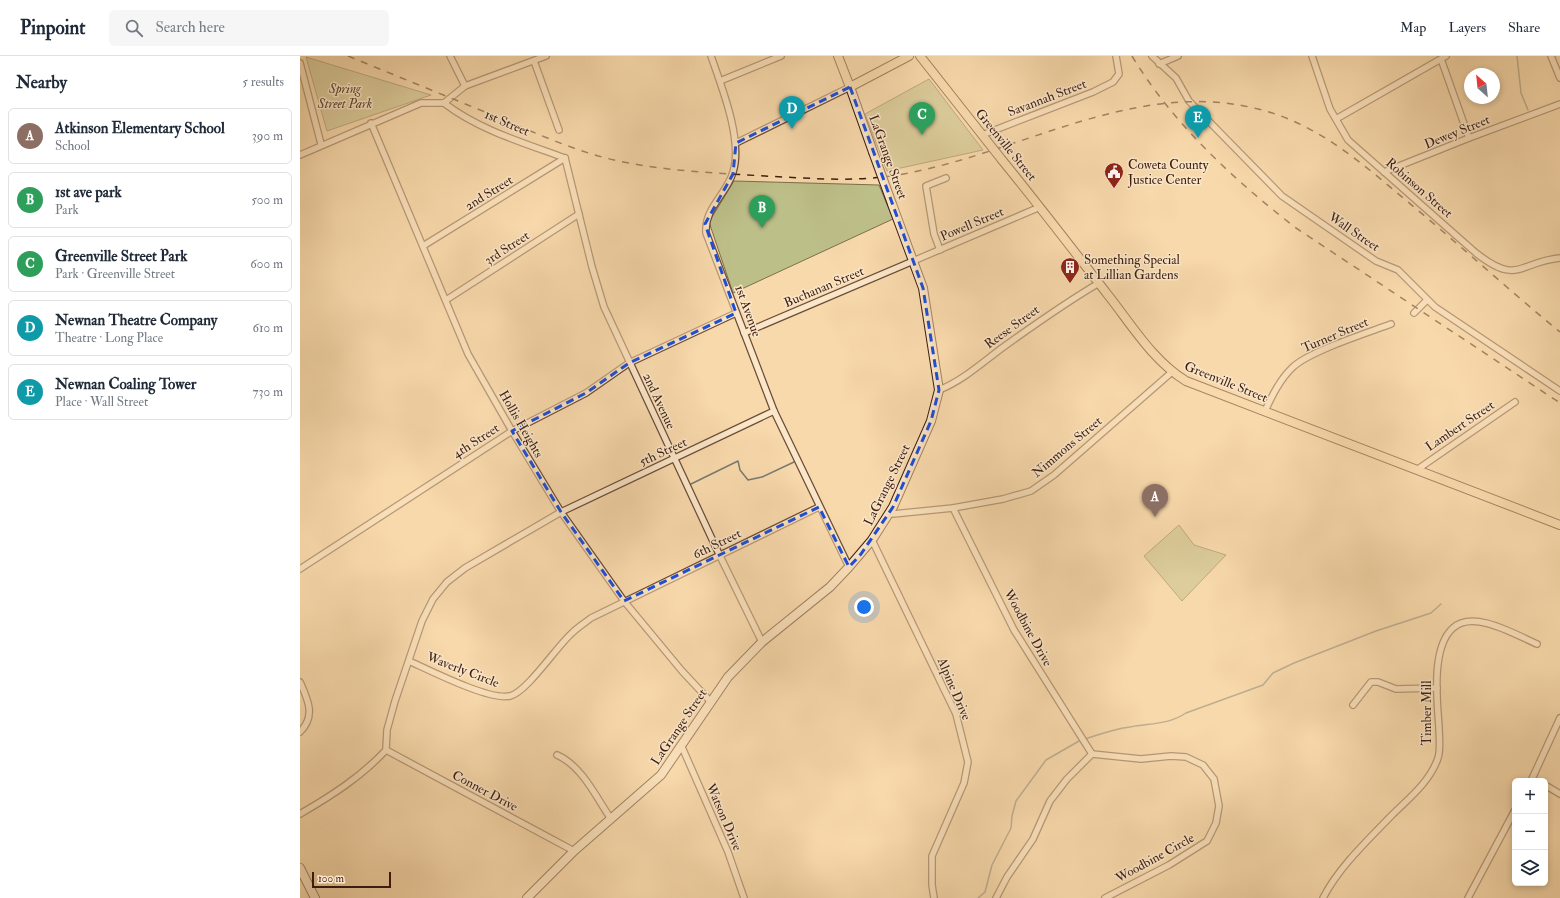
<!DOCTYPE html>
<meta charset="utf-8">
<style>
body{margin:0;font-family:"IM FELL Double Pica",serif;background:#f6f6f7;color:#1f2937}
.controls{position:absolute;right:12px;bottom:12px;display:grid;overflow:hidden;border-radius:6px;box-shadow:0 2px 6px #0003}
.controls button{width:36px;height:36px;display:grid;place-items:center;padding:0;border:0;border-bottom:1px solid #e0e1e3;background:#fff;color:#1f2937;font:20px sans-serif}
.compass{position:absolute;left:1164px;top:12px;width:36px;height:36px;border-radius:50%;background:#fff;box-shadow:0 2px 6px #0003;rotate:333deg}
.scale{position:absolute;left:12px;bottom:10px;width:79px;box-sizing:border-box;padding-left:4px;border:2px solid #3d1d0f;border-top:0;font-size:11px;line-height:14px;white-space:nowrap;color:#3d1d0f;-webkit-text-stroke:3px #fae6c9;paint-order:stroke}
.you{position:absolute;left:564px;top:551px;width:14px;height:14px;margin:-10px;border:3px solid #fff;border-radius:50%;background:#1a73e8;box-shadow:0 0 0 6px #1a73e833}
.badge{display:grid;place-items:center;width:26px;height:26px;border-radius:50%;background:#db2777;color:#fff;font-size:13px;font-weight:700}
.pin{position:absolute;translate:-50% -33px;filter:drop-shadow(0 1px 2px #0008)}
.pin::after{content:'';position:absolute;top:21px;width:14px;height:12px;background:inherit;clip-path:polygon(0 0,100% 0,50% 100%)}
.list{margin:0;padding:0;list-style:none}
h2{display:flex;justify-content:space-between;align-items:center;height:52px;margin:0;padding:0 16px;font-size:17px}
h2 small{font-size:13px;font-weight:400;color:#747a83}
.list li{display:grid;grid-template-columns:26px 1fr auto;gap:12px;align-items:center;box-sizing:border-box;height:56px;margin:0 8px 8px;padding:0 8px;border:1px solid #e0e1e3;border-radius:6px}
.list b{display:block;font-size:15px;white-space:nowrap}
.list p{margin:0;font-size:13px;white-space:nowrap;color:#747a83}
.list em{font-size:13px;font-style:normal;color:#747a83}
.icon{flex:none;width:22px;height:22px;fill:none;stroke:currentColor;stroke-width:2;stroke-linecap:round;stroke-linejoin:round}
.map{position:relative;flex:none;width:1260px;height:842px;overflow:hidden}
header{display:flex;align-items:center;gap:24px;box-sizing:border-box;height:56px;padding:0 20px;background:#fff;border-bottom:1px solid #e0e1e3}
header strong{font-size:19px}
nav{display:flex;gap:22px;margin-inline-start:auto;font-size:14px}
.search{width:280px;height:36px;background:#f6f6f7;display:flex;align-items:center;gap:10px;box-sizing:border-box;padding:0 14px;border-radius:6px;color:#747a83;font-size:15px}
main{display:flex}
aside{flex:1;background:#fff}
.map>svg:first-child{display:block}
.green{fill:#bdbf89;stroke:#7d6e4c}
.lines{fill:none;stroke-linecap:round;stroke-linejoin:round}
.stream{stroke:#787a71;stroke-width:1.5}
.street-casing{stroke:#6c4c36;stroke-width:8}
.secondary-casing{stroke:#3d1d0f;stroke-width:10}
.primary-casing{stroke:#3d1d0f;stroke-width:10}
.street{stroke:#fae6c9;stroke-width:5.5}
.secondary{stroke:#fae6c9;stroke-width:8}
.primary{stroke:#f8d9ac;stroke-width:8}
.rail{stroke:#3d1d0f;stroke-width:1.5;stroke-dasharray:7 7;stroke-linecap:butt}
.secondary-bridge-casing{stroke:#3d1d0f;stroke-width:10;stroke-linecap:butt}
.primary-bridge-casing{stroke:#3d1d0f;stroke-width:10;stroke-linecap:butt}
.secondary-bridge{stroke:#fae6c9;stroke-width:8}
.primary-bridge{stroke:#f8d9ac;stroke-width:8}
.marked{fill:none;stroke:#1d4ed8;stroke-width:3;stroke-dasharray:8 5;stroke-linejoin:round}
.labels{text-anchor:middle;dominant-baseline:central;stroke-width:3;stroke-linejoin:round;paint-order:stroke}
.park-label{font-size:13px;font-style:italic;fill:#5d462e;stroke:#fae6c9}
.street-label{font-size:13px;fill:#3d1d0f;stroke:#fae6c9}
.poi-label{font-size:13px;fill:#3d1d0f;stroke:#fae6c9;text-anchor:start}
</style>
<header>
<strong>Pinpoint</strong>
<div class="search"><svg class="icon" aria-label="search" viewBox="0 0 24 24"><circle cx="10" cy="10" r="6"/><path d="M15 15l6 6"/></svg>Search here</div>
<nav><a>Map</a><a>Layers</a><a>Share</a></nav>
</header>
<main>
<aside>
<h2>Nearby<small>5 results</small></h2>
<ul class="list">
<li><span class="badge" style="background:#8d6e63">A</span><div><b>Atkinson Elementary School</b><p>School</p></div><em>390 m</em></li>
<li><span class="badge" style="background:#2e9e5b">B</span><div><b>1st ave park</b><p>Park</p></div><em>500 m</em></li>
<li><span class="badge" style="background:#2e9e5b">C</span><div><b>Greenville Street Park</b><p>Park · Greenville Street</p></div><em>600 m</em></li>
<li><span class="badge" style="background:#0f9aa8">D</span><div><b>Newnan Theatre Company</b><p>Theatre · Long Place</p></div><em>610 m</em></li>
<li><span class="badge" style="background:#0f9aa8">E</span><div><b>Newnan Coaling Tower</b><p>Place · Wall Street</p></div><em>730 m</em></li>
</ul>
</aside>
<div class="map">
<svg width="1260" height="842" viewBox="0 0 1260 842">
<rect width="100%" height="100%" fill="#f8d9ac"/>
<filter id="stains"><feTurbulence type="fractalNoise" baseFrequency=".005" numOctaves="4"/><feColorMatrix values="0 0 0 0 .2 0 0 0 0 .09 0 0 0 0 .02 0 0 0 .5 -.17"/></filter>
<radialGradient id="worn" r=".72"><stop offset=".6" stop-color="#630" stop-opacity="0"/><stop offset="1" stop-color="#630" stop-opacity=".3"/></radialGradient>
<g class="green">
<path d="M 6,1 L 131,39 L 27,75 Z"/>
<path d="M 629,23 L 683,94 L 587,115 L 565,58 Z"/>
<path d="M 434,125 L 579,129 L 593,163 L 433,237 L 409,166 Z"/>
<path d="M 879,469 L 894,489 L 926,499 L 882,545 L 844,500 Z"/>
</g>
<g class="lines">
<g class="stream">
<path d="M 1217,0 L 1221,37 L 1228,54"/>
<path d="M 391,428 L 438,405 L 440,414 L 448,424 L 462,421 L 494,406"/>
<path d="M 785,683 C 800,678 814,673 830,671 C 850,667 868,669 886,657 L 963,629 L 973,617 L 994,607 L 1076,575 L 1131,557 L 1141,548"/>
<path d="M 678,842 L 685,836 L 692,809 L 711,772 L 712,760 L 716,745 L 746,704 L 779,685"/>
</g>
<defs>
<g id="street">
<path d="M 150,0 L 165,30"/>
<path d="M 411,0 C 422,32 443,84 433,116 C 427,138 404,152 406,177 L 474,355 L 549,511"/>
<path d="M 852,0 L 876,22 L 889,45 L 982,140 L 1076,205 L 1098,214 L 1135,251 L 1260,335"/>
<path d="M 1012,0 L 1030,53 L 1048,84 L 1176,197 C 1218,230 1219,206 1260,202"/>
<path d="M 1251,0 L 1260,22"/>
<path d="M 1141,3 L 1169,82"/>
<path d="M 234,5 L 259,74"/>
<path d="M 0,7 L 21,88"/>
<path d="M 859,8 L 878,0"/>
<path d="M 420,25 L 481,0"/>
<path d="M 144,47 C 179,74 224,87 265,102"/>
<path d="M 1036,63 L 1146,0"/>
<path d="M 71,67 L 168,298 L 212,375 L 261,456 L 324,545 L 382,615 L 410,645"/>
<path d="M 682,79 L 793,36 L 813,26 L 819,18 L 816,0"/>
<path d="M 436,87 L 550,31"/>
<path d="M 0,99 L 121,47 L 144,47 L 165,30 L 246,0"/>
<path d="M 265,102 L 292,211 L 304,251 L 419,498 L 462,586"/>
<path d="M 1084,116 L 1169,82 L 1260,48"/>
<path d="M 123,190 L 265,102"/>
<path d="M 640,194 L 634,178 L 626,130 L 646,122"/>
<path d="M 146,244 L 279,158"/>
<path d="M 1114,257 L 1127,244"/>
<path d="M 444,277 L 740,151"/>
<path d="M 639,334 C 662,325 682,307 702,292 C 734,269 765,247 799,227"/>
<path d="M 965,355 C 972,340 980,323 993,311 C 1010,295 1067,277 1091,268"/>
<path d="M 1118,413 L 1215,346"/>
<path d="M 653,452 L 714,574 L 792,698"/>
<path d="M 590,456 L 593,458 L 653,452 L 703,443 L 731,435 L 754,419 L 872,316"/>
<path d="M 572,484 L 656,658 L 668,706 L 664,727 L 632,800 L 632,829 L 634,842"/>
<path d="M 0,513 L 212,375 L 286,337 L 329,307 L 436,257"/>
<path d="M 109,605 C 129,614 190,645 210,640 C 227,636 257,590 272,577 C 278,571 285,567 291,562 L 519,451"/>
<path d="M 0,626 C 8,644 16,660 0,676"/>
<path d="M 1053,649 L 1071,626 L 1078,626 L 1096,633 L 1137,632"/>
<path d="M 382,691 L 428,796 L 444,842"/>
<path d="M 86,694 L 274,795"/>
<path d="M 257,699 C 282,710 296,741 311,763"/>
<path d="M 1231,725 L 1260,662"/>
<path d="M 1245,729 L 1260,738"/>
<path d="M 0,758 C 31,740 61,721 86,694 L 87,674 L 95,645 L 122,565 L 133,543 L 147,526 L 165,512 L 261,456 L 474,355"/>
<path d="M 696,842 L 707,821 L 733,783 L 750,745 L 767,723 L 792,698 L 841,703 L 871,700 L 886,701 L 903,709 L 914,723 L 919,750 L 916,767 L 907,785 L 869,809 L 805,842"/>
<path d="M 1023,842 C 1039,811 1067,785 1091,760 C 1108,743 1130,726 1138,702 C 1141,693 1139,680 1139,671 C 1137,645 1131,591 1153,572 C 1173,553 1216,579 1237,588"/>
<path d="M 1168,842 L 1215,754"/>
</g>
<g id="secondary">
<path d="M 550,31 L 573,96"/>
<path d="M 0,812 L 15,842"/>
<path d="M 227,842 L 274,795 L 361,719 L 428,621 L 462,586 L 530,531 L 549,511 L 572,484 L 593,451 L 631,365 L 639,334 L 623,232 L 592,148"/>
</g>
<g id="primary">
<path d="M 538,0 L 550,31 L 609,0"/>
<path d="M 620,0 L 687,85"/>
<path d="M 702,104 C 738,148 773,194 808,239 C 831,268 853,305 886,325 L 1260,469"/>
</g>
</defs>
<use href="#street" class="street-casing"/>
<use href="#secondary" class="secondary-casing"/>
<use href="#primary" class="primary-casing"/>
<use href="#street" class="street"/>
<use href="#secondary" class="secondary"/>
<use href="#primary" class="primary"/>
<g class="rail">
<path d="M 48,0 C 99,21 151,42 202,63 C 238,78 275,95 314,104 C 363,115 414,117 465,120 C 507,122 550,126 591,120 C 714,102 831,21 958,53 C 1020,68 1066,111 1114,151 C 1163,192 1210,235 1260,276"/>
<path d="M 832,0 C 873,68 934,124 996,172 L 1260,347"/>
</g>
<defs>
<path id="secondary-bridge" d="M 573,96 L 592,148"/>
<path id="primary-bridge" d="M 687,85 L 702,104"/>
</defs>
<use href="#secondary-bridge" class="secondary-bridge-casing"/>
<use href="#primary-bridge" class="primary-bridge-casing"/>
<use href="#secondary-bridge" class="secondary-bridge"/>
<use href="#primary-bridge" class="primary-bridge"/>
</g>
<path d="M0 0H1260V842H0ZM 550,31 L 623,232 L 639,334 L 631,365 L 593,451 L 561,498 L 549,511 L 519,451 L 324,545 L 261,456 L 212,375 L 286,337 L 329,307 L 436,257 L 405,168 L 433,118 L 436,87 Z" fill="#f8d9ac" fill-opacity=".55" fill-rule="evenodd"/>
<path class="marked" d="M 550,31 L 623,232 L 639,334 L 631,365 L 593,451 L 561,498 L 549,511 L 519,451 L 324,545 L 261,456 L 212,375 L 286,337 L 329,307 L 436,257 L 405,168 L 433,118 L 436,87 Z"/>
<defs>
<symbol id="civic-pin" viewBox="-11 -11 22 30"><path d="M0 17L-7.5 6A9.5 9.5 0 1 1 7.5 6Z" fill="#8f2418" stroke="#fae6c9"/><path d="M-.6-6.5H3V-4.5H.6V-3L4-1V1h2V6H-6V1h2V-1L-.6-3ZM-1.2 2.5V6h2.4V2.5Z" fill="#fff"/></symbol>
<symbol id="building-pin" viewBox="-11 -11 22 30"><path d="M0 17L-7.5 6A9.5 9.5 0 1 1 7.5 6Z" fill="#8f2418" stroke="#fae6c9"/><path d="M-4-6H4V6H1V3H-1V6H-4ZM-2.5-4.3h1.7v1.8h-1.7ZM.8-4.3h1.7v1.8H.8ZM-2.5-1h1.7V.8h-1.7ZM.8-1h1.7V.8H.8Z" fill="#fff"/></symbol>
</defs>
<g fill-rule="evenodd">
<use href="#civic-pin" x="803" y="105" width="22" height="30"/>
<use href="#building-pin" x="759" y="200" width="22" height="30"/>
</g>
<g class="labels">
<g class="park-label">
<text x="45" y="33">Spring<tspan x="45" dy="15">Street Park</tspan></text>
</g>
<g class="street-label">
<text transform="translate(747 42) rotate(-21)">Savannah Street</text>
<text transform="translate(207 67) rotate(23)">1st Street</text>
<text transform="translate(1157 76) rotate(-22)">Dewey Street</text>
<text transform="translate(706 89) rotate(51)">Greenville Street</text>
<text transform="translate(588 101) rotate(70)">LaGrange Street</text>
<text transform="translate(1119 132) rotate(41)">Robinson Street</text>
<text transform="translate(189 137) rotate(-32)">2nd Street</text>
<text transform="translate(672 168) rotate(-23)">Powell Street</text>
<text transform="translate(1054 176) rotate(34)">Wall Street</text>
<text transform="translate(207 192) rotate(-33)">3rd Street</text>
<text transform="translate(524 231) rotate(-23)">Buchanan Street</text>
<text transform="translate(448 255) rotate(70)">1st Avenue</text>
<text transform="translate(712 271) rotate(-36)">Reese Street</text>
<text transform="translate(1035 279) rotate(-23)">Turner Street</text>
<text transform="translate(926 326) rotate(22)">Greenville Street</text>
<text transform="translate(359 345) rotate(65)">2nd Avenue</text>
<text transform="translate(221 368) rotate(60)">Hollis Heights</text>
<text transform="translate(1160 370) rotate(-34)">Lambert Street</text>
<text transform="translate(176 385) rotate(-33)">4th Street</text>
<text transform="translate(767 391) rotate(-40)">Nimmons Street</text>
<text transform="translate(363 396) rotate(-25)">5th Street</text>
<text transform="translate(587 429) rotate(-64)">LaGrange Street</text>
<text transform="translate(417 488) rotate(-26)">6th Street</text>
<text transform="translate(728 572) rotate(61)">Woodbine Drive</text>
<text transform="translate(163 614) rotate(21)">Waverly Circle</text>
<text transform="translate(654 633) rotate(67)">Alpine Drive</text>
<text transform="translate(1127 657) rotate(-90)">Timber Mill</text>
<text transform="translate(379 671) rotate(-56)">LaGrange Street</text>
<text transform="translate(185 735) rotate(28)">Conner Drive</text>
<text transform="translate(424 761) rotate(67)">Watson Drive</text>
<text transform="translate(855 802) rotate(-29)">Woodbine Circle</text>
</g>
<g class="poi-label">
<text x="828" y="109">Coweta County<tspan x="828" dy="15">Justice Center</tspan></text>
<text x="784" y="204">Something Special<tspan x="784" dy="15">at Lillian Gardens</tspan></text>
</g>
</g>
<rect width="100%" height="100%" filter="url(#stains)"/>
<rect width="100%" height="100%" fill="url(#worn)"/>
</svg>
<div class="controls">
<button>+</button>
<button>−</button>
<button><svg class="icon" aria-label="layers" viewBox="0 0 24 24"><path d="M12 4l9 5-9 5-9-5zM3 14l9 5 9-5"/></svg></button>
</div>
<svg class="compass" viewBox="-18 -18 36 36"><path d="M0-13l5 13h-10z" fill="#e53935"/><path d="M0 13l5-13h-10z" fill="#747a83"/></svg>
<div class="scale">100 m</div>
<div class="you"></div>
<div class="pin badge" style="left:855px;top:461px;background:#8d6e63">A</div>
<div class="pin badge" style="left:462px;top:172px;background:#2e9e5b">B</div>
<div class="pin badge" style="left:622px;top:79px;background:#2e9e5b">C</div>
<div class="pin badge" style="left:492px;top:73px;background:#0f9aa8">D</div>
<div class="pin badge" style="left:898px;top:82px;background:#0f9aa8">E</div>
</div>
</main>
